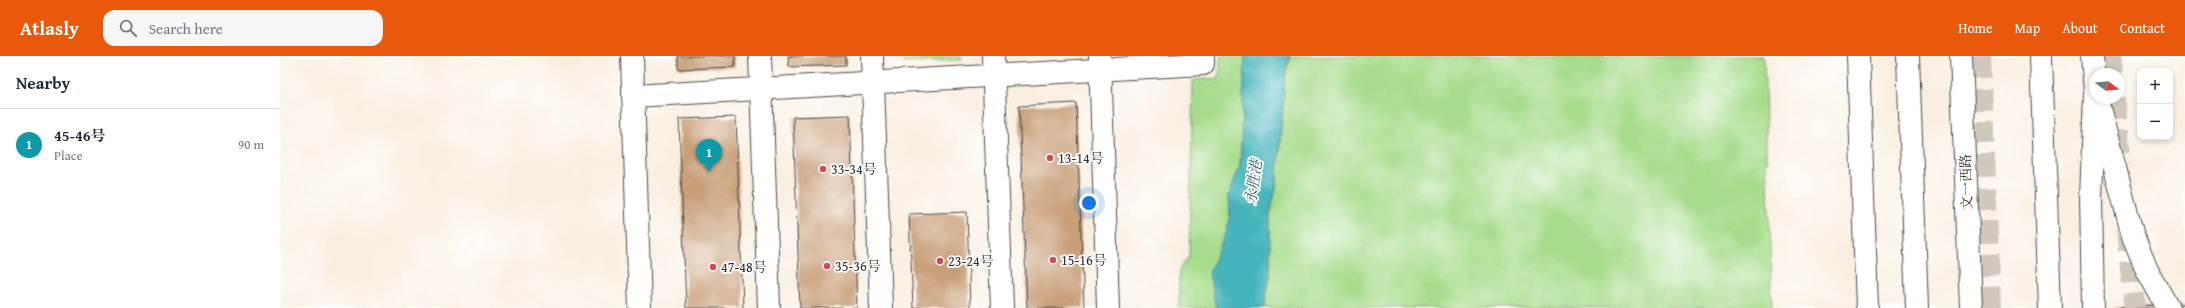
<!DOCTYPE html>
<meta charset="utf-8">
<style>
body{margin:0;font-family:"Gentium Book Plus","Noto Serif SC",serif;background:#f6f6f7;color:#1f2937}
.controls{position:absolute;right:12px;top:12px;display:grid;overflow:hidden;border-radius:8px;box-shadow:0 2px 6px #0003}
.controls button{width:36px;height:36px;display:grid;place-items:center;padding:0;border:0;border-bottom:1px solid #e0e1e3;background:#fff;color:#1f2937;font:20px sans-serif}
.compass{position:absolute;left:1809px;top:12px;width:36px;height:36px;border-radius:50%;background:#fff;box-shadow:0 2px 6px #0003;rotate:106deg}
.you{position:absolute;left:809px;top:147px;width:14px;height:14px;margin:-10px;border:3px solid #fff;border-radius:50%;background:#1a73e8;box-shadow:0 0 0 6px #1a73e833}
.badge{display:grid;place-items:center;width:26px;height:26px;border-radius:50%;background:#ea580c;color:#fff;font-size:13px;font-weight:700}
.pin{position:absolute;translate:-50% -33px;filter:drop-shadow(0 1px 2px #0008)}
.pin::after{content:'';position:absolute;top:21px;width:14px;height:12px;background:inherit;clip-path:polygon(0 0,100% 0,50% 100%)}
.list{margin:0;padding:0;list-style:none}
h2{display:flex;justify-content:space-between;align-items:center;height:52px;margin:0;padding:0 16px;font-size:17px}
h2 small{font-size:13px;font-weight:400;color:#747a83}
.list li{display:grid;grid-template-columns:26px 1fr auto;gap:12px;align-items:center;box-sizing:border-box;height:72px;padding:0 16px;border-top:1px solid #e0e1e3}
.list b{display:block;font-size:15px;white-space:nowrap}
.list p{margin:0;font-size:13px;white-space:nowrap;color:#747a83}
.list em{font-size:13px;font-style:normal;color:#747a83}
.icon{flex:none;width:22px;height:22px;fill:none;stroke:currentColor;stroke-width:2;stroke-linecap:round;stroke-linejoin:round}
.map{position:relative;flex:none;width:1905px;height:252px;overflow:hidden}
header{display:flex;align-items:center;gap:24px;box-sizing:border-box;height:56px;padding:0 20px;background:#ea580c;color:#fff}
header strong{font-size:19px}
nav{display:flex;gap:22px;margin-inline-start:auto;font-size:14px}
.search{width:280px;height:36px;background:#f6f6f7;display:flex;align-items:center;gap:10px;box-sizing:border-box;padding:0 14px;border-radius:12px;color:#747a83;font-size:15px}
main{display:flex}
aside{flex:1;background:#fff}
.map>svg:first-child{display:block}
.green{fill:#a7dc8c;stroke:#69845c}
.water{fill:#44b4bc;stroke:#387074}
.building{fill:#c89f78}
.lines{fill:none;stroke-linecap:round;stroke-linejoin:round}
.highway-tunnel{stroke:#d0c8bd;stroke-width:22;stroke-dasharray:22 11;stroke-linecap:butt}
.minor-casing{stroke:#4a4846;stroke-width:24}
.major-casing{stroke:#4a4846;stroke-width:24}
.highway-casing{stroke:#4a4846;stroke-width:24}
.minor{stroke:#fff;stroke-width:22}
.major{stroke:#fff;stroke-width:22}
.highway{stroke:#fff;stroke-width:22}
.poi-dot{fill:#d1495b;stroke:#fff;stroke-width:1.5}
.labels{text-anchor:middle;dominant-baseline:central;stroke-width:3.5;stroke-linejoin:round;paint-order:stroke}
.poi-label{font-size:14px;fill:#2b2b2b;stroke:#fff;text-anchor:start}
.street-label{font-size:14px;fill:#2b2b2b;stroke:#fff}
.water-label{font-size:15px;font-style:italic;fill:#356265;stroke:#fff}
</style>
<header>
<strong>Atlasly</strong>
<div class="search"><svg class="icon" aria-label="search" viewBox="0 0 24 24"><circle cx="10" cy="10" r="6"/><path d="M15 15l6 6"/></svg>Search here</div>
<nav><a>Home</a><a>Map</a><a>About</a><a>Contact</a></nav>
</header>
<main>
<aside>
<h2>Nearby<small></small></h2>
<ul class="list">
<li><span class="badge" style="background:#0f9aa8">1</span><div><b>45-46号</b><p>Place</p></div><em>90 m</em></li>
</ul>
</aside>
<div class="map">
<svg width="1905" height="252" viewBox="0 0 1905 252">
<rect width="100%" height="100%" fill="#fff"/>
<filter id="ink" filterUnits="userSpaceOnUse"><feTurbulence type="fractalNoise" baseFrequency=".025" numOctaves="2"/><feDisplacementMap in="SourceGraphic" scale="8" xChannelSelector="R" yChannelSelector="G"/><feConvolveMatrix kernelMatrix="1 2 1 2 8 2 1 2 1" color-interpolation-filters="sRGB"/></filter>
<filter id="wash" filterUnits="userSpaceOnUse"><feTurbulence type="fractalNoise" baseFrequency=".012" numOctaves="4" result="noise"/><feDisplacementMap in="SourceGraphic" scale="16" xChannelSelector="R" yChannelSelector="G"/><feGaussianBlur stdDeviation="0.9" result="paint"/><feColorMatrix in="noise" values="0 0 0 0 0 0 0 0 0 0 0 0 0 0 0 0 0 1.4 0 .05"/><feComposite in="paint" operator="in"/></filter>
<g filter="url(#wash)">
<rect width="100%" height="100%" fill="#f9efe1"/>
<g class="green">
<path d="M 624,0 L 681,0 L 682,4 L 624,7 Z"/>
<path d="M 940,0 L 965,0 L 960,109 L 949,139 L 950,159 L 946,178 L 929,216 L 936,252 L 899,252 L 899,214 L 909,200 L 913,24 L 940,22 Z"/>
<path d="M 1010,0 L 1484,0 L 1492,252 L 984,252 L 990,219 L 990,160 L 997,127 L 1005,22 Z"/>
</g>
<path class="water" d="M 965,0 L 1010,0 L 1005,22 L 997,127 L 990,160 L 990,219 L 984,252 L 936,252 L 929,216 L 946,178 L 950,159 L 949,139 L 960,109 Z"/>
<g id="blocks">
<g class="building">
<path d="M 398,0 L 455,0 L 455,11 L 398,13 Z"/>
<path d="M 508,0 L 566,0 L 566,9 L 509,11 Z"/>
<path d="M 796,47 L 804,252 L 747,252 L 739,50 Z"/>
<path d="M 570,59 L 577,252 L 520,252 L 513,61 Z"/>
<path d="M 456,61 L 463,252 L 406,252 L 399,63 Z"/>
<path d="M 687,156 L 690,252 L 633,252 L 629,158 Z"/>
<path d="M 1905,248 L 1905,252 L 1835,252 L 1835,251 Z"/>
</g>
</g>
</g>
<g filter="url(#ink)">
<use href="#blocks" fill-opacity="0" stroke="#4a4846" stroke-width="1"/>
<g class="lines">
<g class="highway-tunnel">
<path d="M 1700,0 L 1710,252"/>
<path d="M 1830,0 L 1832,18"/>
<path d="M 1834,42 L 1841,109"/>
<path d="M 1847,172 L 1855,252"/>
</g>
<defs>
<g id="minor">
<path d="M 352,0 L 360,252"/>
<path d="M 480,0 L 489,252"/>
<path d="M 592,0 L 601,252"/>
<path d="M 713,0 L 722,252"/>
<path d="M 820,0 L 828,252"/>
<path d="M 353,40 L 923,8 L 923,0"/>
</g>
<g id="major">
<path d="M 1681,0 L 1691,252"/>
<path d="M 1761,0 L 1770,252"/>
<path d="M 1812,0 L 1815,36"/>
<path d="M 1817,44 L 1853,180 L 1867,214 L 1888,252"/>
</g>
<g id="highway">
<path d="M 1578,0 L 1587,252"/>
<path d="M 1628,0 L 1637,252"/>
<path d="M 1813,252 L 1811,142 L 1815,38"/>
</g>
</defs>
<use href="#minor" class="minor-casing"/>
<use href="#major" class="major-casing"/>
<use href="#highway" class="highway-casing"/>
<use href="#minor" class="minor"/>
<use href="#major" class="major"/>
<use href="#highway" class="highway"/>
</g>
</g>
<g class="poi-dot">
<circle cx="770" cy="102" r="4"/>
<circle cx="543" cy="113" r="4"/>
<circle cx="773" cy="204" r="4"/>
<circle cx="660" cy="205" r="4"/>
<circle cx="547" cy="210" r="4"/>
<circle cx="433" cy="211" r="4"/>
</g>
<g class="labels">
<g class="poi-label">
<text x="778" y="102">13-14号</text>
<text x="551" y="113">33-34号</text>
<text x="781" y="204">15-16号</text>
<text x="668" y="205">23-24号</text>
<text x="555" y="210">35-36号</text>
<text x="441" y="211">47-48号</text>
</g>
<g class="street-label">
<text transform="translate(1686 126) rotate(-92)">文一西路</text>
</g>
<g class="water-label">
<text transform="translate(973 126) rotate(-82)">永胜港</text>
</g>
</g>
</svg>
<div class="controls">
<button>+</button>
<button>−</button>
</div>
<svg class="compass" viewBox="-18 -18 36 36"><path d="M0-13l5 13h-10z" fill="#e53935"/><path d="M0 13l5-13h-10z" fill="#747a83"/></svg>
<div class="you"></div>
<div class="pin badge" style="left:429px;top:116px;background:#0f9aa8">1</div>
</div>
</main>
